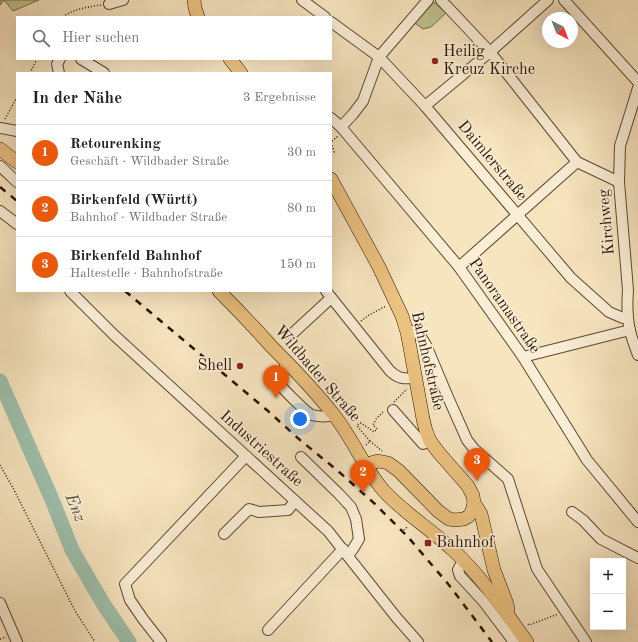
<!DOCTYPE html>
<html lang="de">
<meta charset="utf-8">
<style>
body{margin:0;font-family:"Old Standard TT",serif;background:#f6f6f6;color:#222}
.controls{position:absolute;right:12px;bottom:12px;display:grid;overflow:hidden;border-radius:0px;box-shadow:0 4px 16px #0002}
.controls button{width:36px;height:36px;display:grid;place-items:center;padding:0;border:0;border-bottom:1px solid #e0e0e0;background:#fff;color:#222;font:20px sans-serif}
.compass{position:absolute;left:542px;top:12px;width:36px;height:36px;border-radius:50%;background:#fff;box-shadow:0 4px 16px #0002;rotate:138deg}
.you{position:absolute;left:300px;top:419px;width:14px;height:14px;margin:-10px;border:3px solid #fff;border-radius:50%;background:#1a73e8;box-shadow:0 0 0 6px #1a73e833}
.badge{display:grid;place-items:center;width:26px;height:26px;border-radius:50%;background:#ea580c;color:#fff;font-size:13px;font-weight:700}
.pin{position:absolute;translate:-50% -33px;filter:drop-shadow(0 1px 2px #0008)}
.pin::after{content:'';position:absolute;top:21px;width:14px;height:12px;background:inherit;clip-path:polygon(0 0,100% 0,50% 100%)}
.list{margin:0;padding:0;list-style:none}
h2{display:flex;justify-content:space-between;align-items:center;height:52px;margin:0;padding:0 16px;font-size:17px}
h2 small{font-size:13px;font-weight:400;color:#767676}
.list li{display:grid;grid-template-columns:26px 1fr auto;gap:12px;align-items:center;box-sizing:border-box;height:56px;padding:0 16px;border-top:1px solid #e0e0e0}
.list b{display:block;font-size:15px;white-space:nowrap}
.list p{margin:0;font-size:13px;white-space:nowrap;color:#767676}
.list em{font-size:13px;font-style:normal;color:#767676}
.icon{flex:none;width:22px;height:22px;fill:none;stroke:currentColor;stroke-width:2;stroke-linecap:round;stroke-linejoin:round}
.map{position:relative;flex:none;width:638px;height:642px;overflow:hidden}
.search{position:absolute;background:#fff;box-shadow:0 4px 16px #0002;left:16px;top:16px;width:316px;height:44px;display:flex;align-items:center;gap:10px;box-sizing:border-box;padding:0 14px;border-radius:0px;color:#767676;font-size:15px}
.panel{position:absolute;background:#fff;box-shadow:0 4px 16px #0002;left:16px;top:72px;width:316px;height:220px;border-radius:0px}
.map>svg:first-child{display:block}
.green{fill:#c2c38e;stroke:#766b47}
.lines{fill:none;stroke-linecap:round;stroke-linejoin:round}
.river{stroke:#9ec0ac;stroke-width:15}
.minor-casing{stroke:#5c4830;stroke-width:12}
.major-casing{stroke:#291300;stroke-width:14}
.path{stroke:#291300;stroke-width:1.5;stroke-dasharray:1 2;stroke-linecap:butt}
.minor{stroke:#faeed6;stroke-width:10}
.major{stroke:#ecc280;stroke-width:13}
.rail{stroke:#291300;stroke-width:2.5;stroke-dasharray:7 7;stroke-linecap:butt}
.poi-dot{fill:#8f2418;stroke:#faeed6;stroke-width:1.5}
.labels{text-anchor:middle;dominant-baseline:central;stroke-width:3.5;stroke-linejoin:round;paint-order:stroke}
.poi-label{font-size:16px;fill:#291300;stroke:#faeed6;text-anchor:start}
.street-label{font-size:16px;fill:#291300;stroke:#faeed6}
.water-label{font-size:17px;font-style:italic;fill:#52503c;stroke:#faeed6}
</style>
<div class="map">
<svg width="638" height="642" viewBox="0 0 638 642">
<rect width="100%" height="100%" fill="#f7e5c0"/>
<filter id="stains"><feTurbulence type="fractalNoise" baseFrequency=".005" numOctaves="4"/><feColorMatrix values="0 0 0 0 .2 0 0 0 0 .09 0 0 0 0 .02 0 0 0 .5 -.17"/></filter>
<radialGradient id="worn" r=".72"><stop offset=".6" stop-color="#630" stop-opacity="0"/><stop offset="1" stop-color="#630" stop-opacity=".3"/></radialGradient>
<g class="green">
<path d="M 0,0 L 39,0 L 13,11 L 4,0 L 0,5 Z"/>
<path d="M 434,2 L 446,13 L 431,27 L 423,29 L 415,23 Z"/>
</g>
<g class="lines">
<path class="river" d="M 0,381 L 53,502 L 72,550 L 104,605 L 129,642"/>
<defs>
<g id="minor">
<path d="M 302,0 L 325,17"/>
<path d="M 441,0 L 490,52 L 577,162 L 619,182"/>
<path d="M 564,0 L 638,82"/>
<path d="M 109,4 L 123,0"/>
<path d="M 331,22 L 379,57 L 425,106 L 571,278 L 609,312 L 623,318 L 628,317"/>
<path d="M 81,59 L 104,73"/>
<path d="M 59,73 L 57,64 L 60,59"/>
<path d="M 638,88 L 620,146 L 619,182 L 628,290 C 627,303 627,317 630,331 C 632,339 635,347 638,355"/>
<path d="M 425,106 L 490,52 L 548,0"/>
<path d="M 331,118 L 341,127 L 459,267 L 523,357 L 587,460 L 638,522"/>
<path d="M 341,127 L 353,114 L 363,101 L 379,57 L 428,0"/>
<path d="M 0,128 L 17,131"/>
<path d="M 0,166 L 17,182"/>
<path d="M 0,211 L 17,224"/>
<path d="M 459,267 L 577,162"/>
<path d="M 70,291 L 114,335 L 328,531 L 396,617 L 418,642"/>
<path d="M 326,291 L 390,371 C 399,379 403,379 415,378"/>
<path d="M 407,332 L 412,331 L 420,335 L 426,345 L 447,395 L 467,440 L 474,449 L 508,479 L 537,569 L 586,642"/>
<path d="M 292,334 L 331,298"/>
<path d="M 523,357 L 630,330"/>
<path d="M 289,364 C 283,369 279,373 277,380 C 279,386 307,413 312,415 C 319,417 327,417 334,415"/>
<path d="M 393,410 L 423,444 L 430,441"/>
<path d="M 301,457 L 339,494 L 351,507 L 356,519 L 359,539 L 353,549 L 348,555"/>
<path d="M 572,512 L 583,520 L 601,539 L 638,558"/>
<path d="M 224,534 L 249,509 L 259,512 L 288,510 L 295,501"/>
<path d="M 465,561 L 460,566 L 458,570 L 460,576 L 483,601 L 514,642"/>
<path d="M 0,603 L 17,642"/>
<path d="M 268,630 L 343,549"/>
<path d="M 161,642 L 143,619 L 130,600 L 125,584 L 246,456"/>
</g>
<g id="major">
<path d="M 194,0 L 195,8 L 198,17"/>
<path d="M 230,59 L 241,73"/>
<path d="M 0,149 L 17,162"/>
<path d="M 331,179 L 379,267 L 402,316 L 407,332 L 411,353 L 423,419 L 426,431 L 430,441 L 439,453 L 468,486 L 473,496 L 474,503 L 472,511 L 469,516 L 464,519 L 455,520 L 449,519 L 438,511 L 399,471 L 388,463 L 378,461 L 371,463 L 367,466"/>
<path d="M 219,291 C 237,309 254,327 271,346 C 293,368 315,391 334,415 C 353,439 364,468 384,491 C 405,514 431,529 453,550 C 482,577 504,610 527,642"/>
<path d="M 474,503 L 481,514 L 494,570 L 507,604 L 508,609"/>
</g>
</defs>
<use href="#minor" class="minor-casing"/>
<use href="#major" class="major-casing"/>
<g class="path">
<path d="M 63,17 C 73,9 88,7 101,5"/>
<path d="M 30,73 L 37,59"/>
<path d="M 5,119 L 17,97"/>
<path d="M 331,153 L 334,152 L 331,142 L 337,137 L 338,138"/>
<path d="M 361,321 L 369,315 L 386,306"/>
<path d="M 394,402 L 407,389"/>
<path d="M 370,441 L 382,451"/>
<path d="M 366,445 L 370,441 L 358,427 L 357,425 L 361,423 L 374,432 L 377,429 L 373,425 L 376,419 L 384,411"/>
<path d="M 0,465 L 13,488 L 75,611 L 95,642"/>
<path d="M 360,487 L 363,482"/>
<path d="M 404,530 L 408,526"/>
<path d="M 528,624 L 529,625 L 558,614"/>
<path d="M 0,639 L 6,637"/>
</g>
<use href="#minor" class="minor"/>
<use href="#major" class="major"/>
<g class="rail">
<path d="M 0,187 L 17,201"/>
<path d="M 125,291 L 268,411 L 300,440 L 338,471 L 375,504 L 408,537 L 449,585 L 492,642"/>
</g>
</g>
<g class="poi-dot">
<circle cx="435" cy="61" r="4"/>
<circle cx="240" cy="366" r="4"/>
<rect x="424" y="539" width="8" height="8" rx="2"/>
</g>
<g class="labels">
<g class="poi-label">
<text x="443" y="52">Heilig<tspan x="443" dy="18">Kreuz Kirche</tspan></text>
<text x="232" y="366" text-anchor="end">Shell</text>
<text x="436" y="543">Bahnhof</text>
</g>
<g class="street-label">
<text transform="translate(492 161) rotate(50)">Daimlerstraße</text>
<text transform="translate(607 222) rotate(-95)">Kirchweg</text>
<text transform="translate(504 306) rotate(55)">Panoramastraße</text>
<text transform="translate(427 361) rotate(77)">Bahnhofstraße</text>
<text transform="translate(317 374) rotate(49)">Wildbader Straße</text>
<text transform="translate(261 449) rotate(42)">Industriestraße</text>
</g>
<g class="water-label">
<text transform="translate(75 508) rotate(67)">Enz</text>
</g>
</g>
<rect width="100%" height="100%" filter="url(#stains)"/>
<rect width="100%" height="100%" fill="url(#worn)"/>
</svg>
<div class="controls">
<button>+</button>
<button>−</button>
</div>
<svg class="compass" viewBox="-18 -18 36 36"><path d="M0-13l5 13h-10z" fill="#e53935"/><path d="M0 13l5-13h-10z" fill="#767676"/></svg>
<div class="you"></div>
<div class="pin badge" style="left:276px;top:398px">1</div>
<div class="pin badge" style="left:363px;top:493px">2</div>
<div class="pin badge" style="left:477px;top:481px">3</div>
<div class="search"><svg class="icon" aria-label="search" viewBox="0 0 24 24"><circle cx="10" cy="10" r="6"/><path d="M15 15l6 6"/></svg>Hier suchen</div>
<section class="panel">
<h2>In der Nähe<small>3 Ergebnisse</small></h2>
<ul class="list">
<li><span class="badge">1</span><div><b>Retourenking</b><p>Geschäft · Wildbader Straße</p></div><em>30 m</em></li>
<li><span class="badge">2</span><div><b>Birkenfeld (Württ)</b><p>Bahnhof · Wildbader Straße</p></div><em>80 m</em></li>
<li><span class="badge">3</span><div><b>Birkenfeld Bahnhof</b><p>Haltestelle · Bahnhofstraße</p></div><em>150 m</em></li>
</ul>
</section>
</div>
